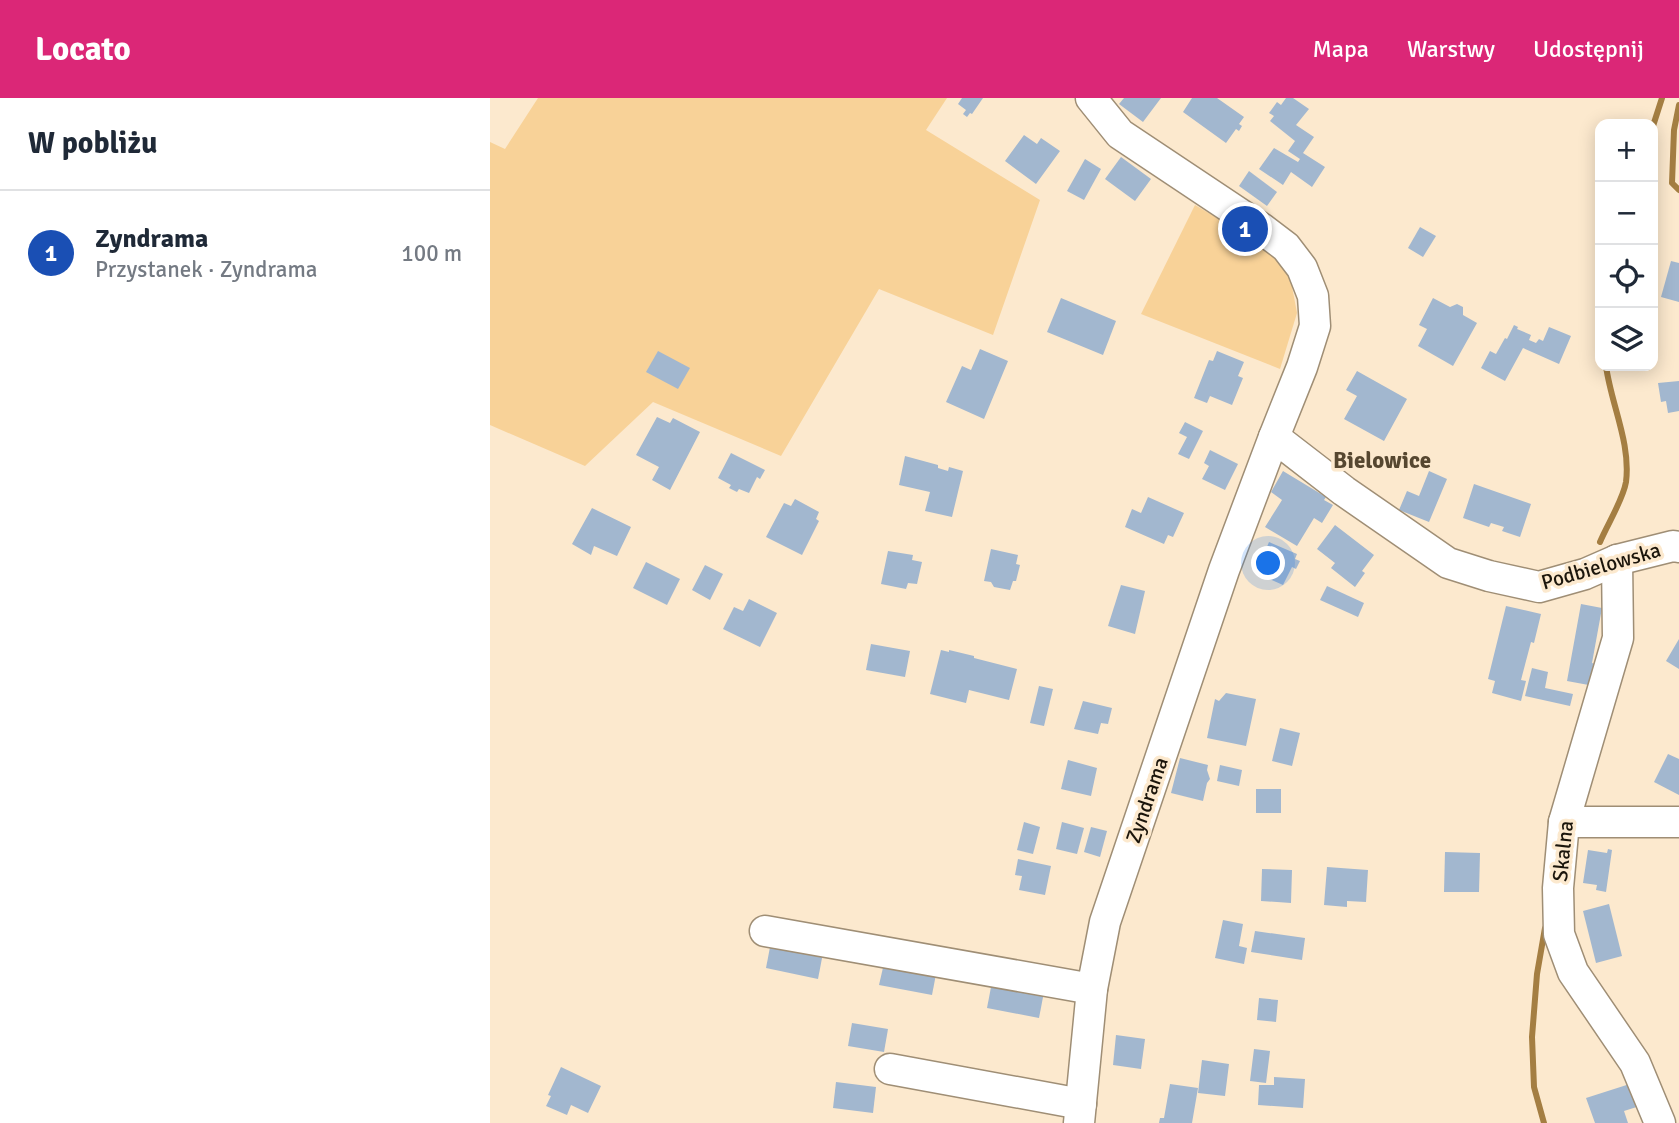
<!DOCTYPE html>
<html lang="pl">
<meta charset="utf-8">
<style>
body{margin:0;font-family:Signika,sans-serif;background:#f2f2f3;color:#1f2937}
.controls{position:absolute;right:21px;top:21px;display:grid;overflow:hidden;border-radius:14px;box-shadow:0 4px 18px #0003}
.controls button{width:63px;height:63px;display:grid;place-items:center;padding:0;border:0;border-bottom:2px solid #e0e1e3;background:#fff;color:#1f2937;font:35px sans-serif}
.you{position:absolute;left:779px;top:466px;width:24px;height:24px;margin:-18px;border:5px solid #fff;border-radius:50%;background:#1a73e8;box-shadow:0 0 0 10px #1a73e833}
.badge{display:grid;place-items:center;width:46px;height:46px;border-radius:50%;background:#db2777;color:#fff;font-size:23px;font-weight:700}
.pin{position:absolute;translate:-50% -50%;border:4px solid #fff;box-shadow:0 2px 7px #0006}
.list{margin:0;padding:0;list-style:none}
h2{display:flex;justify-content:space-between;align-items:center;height:91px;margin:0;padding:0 28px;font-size:30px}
h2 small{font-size:23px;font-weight:400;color:#747a83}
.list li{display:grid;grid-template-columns:46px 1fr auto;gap:21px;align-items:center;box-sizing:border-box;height:126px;padding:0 28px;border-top:2px solid #e0e1e3}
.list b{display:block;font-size:26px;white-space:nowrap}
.list p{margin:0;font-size:23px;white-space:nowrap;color:#747a83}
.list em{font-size:23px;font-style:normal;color:#747a83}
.icon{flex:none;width:38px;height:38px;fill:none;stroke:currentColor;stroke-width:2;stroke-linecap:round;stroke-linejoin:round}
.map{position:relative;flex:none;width:1189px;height:1025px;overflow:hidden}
header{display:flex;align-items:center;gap:42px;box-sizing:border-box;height:98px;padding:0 35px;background:#db2777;color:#fff}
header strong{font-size:33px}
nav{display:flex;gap:38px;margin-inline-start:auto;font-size:24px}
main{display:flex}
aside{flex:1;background:#fff}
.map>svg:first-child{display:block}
.green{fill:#f8d298}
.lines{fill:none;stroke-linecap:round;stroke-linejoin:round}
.stream{stroke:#a47e42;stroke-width:6}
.building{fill:#a2b7cf}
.minor-casing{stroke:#9f8e75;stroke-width:33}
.minor{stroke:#fff;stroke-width:30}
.labels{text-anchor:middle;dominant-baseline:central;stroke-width:7;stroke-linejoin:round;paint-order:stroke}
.street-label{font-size:21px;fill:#1b150b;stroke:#fce9ce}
.neighbourhood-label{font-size:23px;font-weight:bold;fill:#564730;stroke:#fce9ce}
</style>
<header>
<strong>Locato</strong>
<nav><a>Mapa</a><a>Warstwy</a><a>Udostępnij</a></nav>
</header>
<main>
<aside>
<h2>W pobliżu<small></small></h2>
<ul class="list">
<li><span class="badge" style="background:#1a4fb4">1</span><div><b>Zyndrama</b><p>Przystanek · Zyndrama</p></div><em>100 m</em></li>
</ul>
</aside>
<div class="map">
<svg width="1189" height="1025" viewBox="0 0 1189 1025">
<rect width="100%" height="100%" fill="#fce9ce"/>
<g class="green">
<path d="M 48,0 L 457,0 L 436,32 L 550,102 L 503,237 L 389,191 L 291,358 L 163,304 L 95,368 L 0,327 L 0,44 L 15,51 Z"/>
<path d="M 705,107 L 751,134 L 781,156 L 800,178 L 807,215 L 790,271 L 651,216 Z"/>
</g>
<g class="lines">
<g class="stream">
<path d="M 1189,7 L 1184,32 L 1182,85 L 1189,92"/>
<path d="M 1163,28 L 1172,0"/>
<path d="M 1110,444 C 1117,427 1133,402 1136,384 C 1141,345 1121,306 1116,268"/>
<path d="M 1054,1025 L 1044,989 L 1042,939 L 1047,876 L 1055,830"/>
</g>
</g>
<g class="building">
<path d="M 472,0 L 493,0 L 482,16 L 480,15 L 477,19 L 473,16 L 476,12 L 468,6 Z"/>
<path d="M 634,0 L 671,0 L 653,24 L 629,6 Z"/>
<path d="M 702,0 L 727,0 L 754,19 L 749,26 L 752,28 L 749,33 L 746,31 L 736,45 L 693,14 Z"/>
<path d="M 796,0 L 803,0 L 819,11 L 806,27 L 824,39 L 813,55 L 835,69 L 822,89 L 801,74 L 793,87 L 769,71 L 784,50 L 808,64 L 810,61 L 798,53 L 805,43 L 780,23 L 784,18 L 779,15 L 787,4 L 791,7 Z"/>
<path d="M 534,37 L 547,46 L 551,40 L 570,53 L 546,86 L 515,63 Z"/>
<path d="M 631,59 L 661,81 L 645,103 L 615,81 Z"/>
<path d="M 595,61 L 611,71 L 594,102 L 577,93 Z"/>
<path d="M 759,73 L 787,94 L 777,108 L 749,88 Z"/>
<path d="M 930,129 L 946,138 L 933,159 L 918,150 Z"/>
<path d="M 1181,163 L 1189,165 L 1189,204 L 1171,199 Z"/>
<path d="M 571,200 L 626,223 L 613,257 L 557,234 Z"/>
<path d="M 943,200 L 960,209 L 967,206 L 973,209 L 973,217 L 987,225 L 963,268 L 928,248 L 937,231 L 929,227 Z"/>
<path d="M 1024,227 L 1028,229 L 1027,231 L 1041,237 L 1039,242 L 1046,245 L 1049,241 L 1053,243 L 1059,229 L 1081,238 L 1069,266 L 1033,250 L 1015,283 L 991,270 L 1000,253 L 1006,256 L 1015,240 L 1017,241 Z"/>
<path d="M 490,251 L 518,263 L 494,321 L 456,304 L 472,268 L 481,272 Z"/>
<path d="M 168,253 L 200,270 L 188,291 L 156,274 Z"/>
<path d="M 727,253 L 754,264 L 748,278 L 753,280 L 742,307 L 720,298 L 717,305 L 704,300 L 719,262 L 723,263 Z"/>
<path d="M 867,273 L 917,301 L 894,343 L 854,321 L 867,298 L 856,292 Z"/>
<path d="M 1189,283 L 1189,313 L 1178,315 L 1176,303 L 1171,304 L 1168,285 Z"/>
<path d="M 167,319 L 180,325 L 183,320 L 210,334 L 180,392 L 162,382 L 169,369 L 146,357 Z"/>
<path d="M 695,324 L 713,333 L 699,361 L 688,356 L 697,339 L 689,335 Z"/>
<path d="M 720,352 L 748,366 L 735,392 L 712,381 L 719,368 L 714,365 Z"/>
<path d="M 241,355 L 275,372 L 270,381 L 267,379 L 259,395 L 249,391 L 247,394 L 239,390 L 241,387 L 228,380 Z"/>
<path d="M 415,358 L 448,367 L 448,370 L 458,373 L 459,369 L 473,373 L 462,419 L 435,413 L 440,394 L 409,387 Z"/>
<path d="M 793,373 L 836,399 L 834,402 L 843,407 L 832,425 L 824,420 L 807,448 L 775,429 L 792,402 L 781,394 Z"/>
<path d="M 939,373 L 957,381 L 939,424 L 909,412 L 917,393 L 929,398 Z"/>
<path d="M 984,386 L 1041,406 L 1030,439 L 1012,433 L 1014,429 L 1001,425 L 999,429 L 973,420 Z"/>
<path d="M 658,399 L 694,415 L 683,439 L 678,437 L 674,446 L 635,429 L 642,411 L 651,415 Z"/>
<path d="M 305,401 L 329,414 L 326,421 L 329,423 L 312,457 L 276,439 L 294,405 L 301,408 Z"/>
<path d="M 102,410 L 141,429 L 127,458 L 104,448 L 101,457 L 82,446 Z"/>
<path d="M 845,427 L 884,457 L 872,473 L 875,475 L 865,489 L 841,470 L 845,465 L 827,451 Z"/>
<path d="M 779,444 L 807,456 L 805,461 L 810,463 L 806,471 L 802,469 L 793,487 L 766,475 Z"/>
<path d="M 501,451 L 528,457 L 526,466 L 530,467 L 526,483 L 523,483 L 520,492 L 504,489 L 501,484 L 494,483 Z"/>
<path d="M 398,453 L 423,457 L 422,462 L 432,464 L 427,486 L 418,485 L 416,491 L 391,486 Z"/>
<path d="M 156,464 L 190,481 L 177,507 L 143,490 Z"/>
<path d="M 215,467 L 233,476 L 220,502 L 202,492 Z"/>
<path d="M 631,487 L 655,493 L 645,536 L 618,528 Z"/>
<path d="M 837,488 L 874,505 L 868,519 L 830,502 Z"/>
<path d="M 259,501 L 287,515 L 270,549 L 233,531 L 244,509 L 253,513 Z"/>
<path d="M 1091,506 L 1112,510 L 1102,565 L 1108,567 L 1104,588 L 1077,583 Z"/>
<path d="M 1016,508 L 1051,516 L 1044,545 L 1041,544 L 1031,582 L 1036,583 L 1031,603 L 1002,595 L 1005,583 L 998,581 Z"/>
<path d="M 1189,541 L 1189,571 L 1176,563 Z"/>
<path d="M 381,546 L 420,553 L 415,579 L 376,572 Z"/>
<path d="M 451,552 L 459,554 L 459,552 L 484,558 L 484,560 L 527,571 L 519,602 L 479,592 L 476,605 L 440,596 Z"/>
<path d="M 1042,570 L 1058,574 L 1055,590 L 1083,596 L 1080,608 L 1035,598 Z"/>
<path d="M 549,588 L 563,591 L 554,628 L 540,625 Z"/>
<path d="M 736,595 L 766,601 L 756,648 L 717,640 L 725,601 L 729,603 Z"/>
<path d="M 593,603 L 622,610 L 618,626 L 611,625 L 608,636 L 584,631 Z"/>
<path d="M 790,630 L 810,635 L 802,668 L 782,663 Z"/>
<path d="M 1178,656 L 1189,661 L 1189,697 L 1164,684 Z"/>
<path d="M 690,660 L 718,667 L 717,672 L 720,681 L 717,685 L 713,703 L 681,695 Z"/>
<path d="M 578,662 L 607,670 L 601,698 L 571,691 Z"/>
<path d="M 730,667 L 752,672 L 749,688 L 727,683 Z"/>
<rect x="766" y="691" width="25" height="24"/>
<path d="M 534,724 L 550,729 L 543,756 L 527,752 Z"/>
<path d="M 572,724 L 594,730 L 587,756 L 566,751 Z"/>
<path d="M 601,729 L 617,733 L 610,759 L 594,754 Z"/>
<path d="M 1118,751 L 1122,752 L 1116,794 L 1106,792 L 1107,787 L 1093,785 L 1098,752 L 1117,755 Z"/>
<path d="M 955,754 L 990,755 L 989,794 L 954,794 Z"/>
<path d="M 528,761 L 561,768 L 555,797 L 529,792 L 532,778 L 525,777 Z"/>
<path d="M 837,769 L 878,772 L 876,804 L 857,803 L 857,809 L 834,807 Z"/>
<path d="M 772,771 L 802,772 L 801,805 L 771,803 Z"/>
<path d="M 1119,806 L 1132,858 L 1106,865 L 1093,813 Z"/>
<path d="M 733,822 L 753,826 L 749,848 L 757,850 L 754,866 L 725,860 Z"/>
<path d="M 765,833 L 815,840 L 812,862 L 761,854 Z"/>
<path d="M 281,844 L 333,855 L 328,881 L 276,870 Z"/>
<path d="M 395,861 L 447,871 L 442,897 L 389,887 Z"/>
<path d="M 502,884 L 554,894 L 549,920 L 497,910 Z"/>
<path d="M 769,900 L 788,902 L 786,924 L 767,922 Z"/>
<path d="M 362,925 L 398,931 L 394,954 L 358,948 Z"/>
<path d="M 626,937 L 655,941 L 651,971 L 623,967 Z"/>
<path d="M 764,951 L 780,953 L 776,985 L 760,983 Z"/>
<path d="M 712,962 L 739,966 L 735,998 L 708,995 Z"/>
<path d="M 71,969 L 111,988 L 98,1015 L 81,1007 L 77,1017 L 56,1008 L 61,998 L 58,997 Z"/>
<path d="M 784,979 L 815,981 L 813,1010 L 768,1007 L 769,987 L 784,987 Z"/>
<path d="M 346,984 L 386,989 L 383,1015 L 343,1010 Z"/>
<path d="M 1146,984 L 1153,1007 L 1134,1013 L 1138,1025 L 1105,1025 L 1096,1000 Z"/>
<path d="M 680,986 L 708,990 L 702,1025 L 669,1025 L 670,1020 L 674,1020 Z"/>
</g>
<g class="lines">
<defs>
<g id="minor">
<path d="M 784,339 L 854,393 L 958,465 L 999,478 L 1049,489 L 1095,476 L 1127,462 L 1183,448 L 1189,449"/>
<path d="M 1127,462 L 1128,540 L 1074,724 L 1068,790 L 1069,836 L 1083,874 L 1145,965 L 1170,1025"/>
<path d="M 1074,724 L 1189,724"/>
<path d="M 275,833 L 602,891"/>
<path d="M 400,971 L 591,1006"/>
<path d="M 589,1025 L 602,891 L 615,824 L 734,472 L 784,339 L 812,269 L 825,228 L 823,198 L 812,170 L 796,149 L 771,130 L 630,36 L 601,0"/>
</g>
</defs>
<use href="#minor" class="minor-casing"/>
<use href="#minor" class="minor"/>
</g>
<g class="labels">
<g class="street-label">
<text transform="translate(1111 468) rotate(-16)">Podbielowska</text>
<text transform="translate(657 702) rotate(-71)">Zyndrama</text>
<text transform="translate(1073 753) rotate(-84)">Skalna</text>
</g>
<g class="neighbourhood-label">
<text x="892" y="362">Bielowice</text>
</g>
</g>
</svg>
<div class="controls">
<button>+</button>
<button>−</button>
<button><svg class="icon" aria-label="locate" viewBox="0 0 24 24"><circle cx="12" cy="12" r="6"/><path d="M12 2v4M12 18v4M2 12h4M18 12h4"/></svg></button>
<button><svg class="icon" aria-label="layers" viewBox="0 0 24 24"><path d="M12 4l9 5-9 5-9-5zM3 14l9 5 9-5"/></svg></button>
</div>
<div class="you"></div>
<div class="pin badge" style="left:755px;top:131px;background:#1a4fb4">1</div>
</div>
</main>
